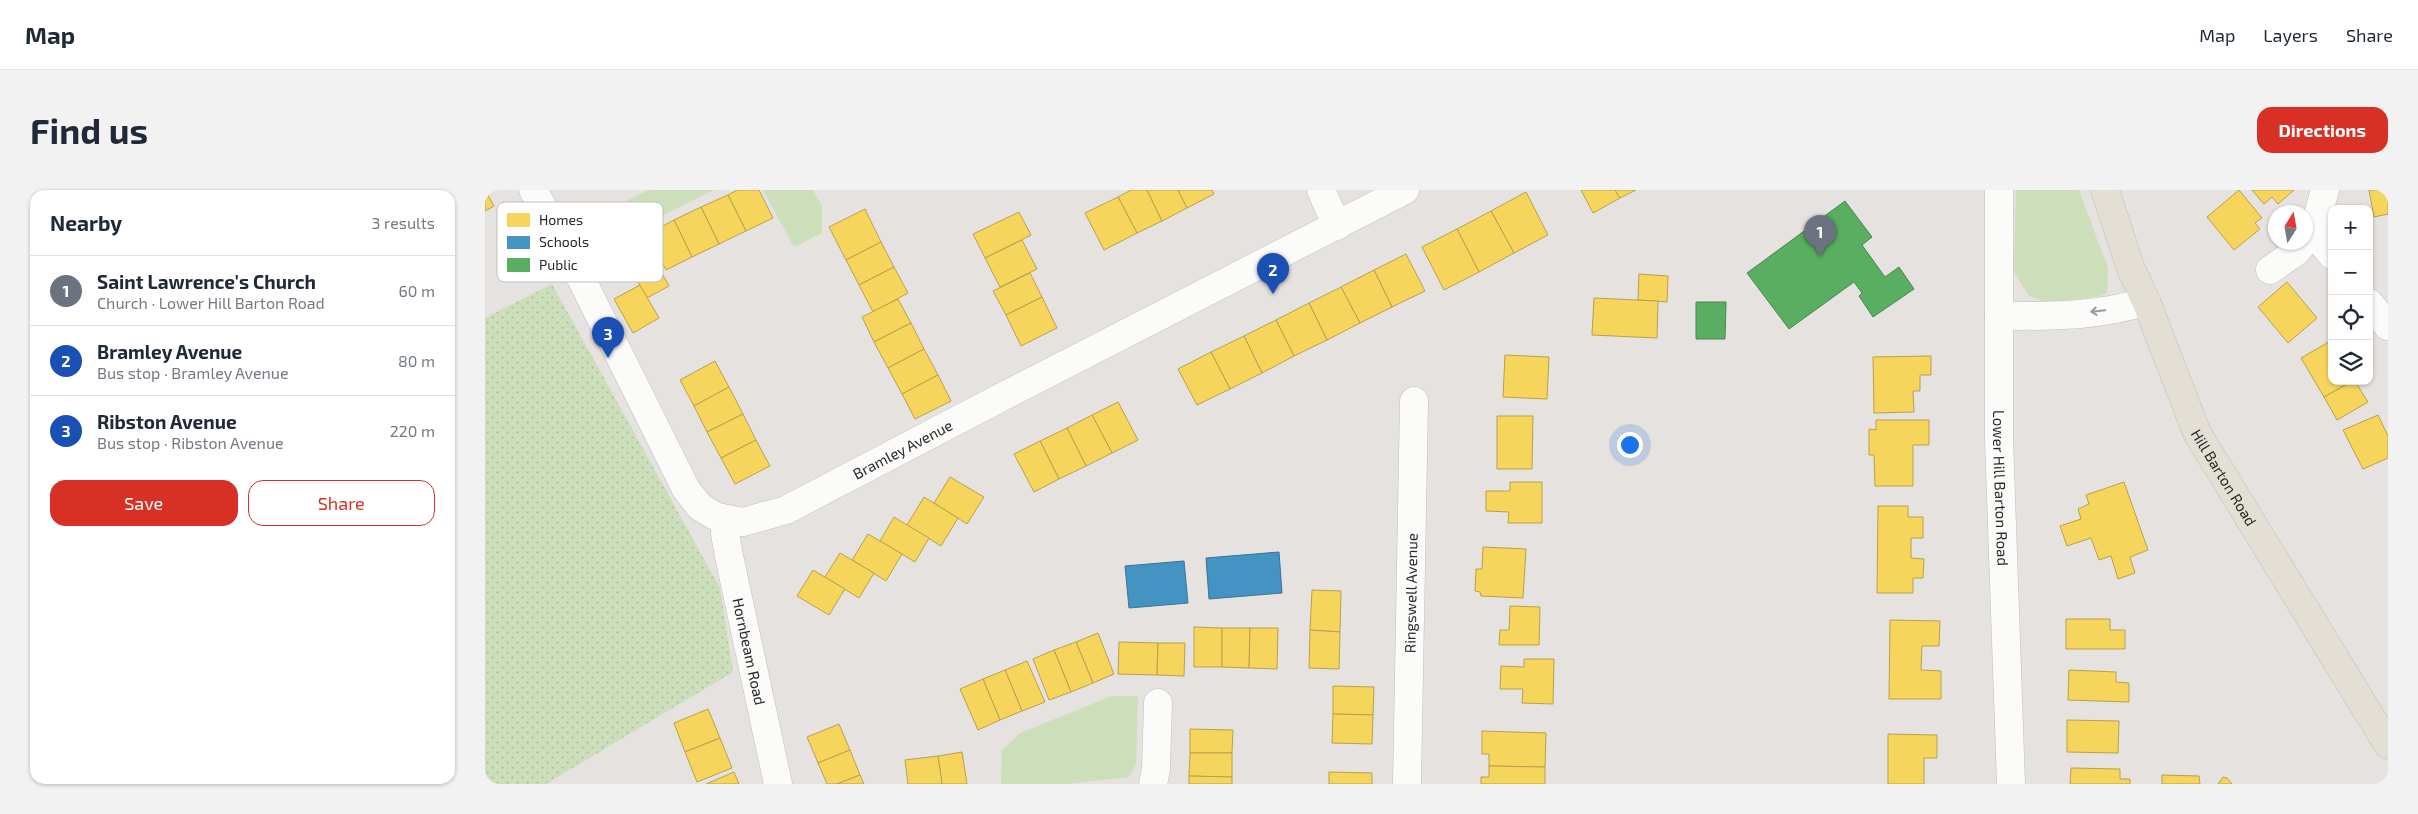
<!DOCTYPE html>
<meta charset="utf-8">
<style>
body{margin:0;font-family:"Exo 2",sans-serif;background:#f2f2f3;color:#1f2937}
.controls{position:absolute;right:15px;top:15px;display:grid;overflow:hidden;border-radius:10px;box-shadow:0 1px 4px #0004}
.controls button{width:45px;height:45px;display:grid;place-items:center;padding:0;border:0;border-bottom:1px solid #e0e1e3;background:#fff;color:#1f2937;font:25px sans-serif}
.compass{position:absolute;left:1783px;top:15px;width:45px;height:45px;border-radius:50%;background:#fff;box-shadow:0 1px 4px #0004;rotate:11deg}
.you{position:absolute;left:1144px;top:254px;width:18px;height:18px;margin:-12px;border:4px solid #fff;border-radius:50%;background:#1a73e8;box-shadow:0 0 0 8px #1a73e833}
.badge{display:grid;place-items:center;width:32px;height:32px;border-radius:50%;background:#d93025;color:#fff;font-size:16px;font-weight:700}
.pin{position:absolute;translate:-50% -41px;filter:drop-shadow(0 1px 2px #0008)}
.pin::after{content:'';position:absolute;top:26px;width:18px;height:15px;background:inherit;clip-path:polygon(0 0,100% 0,50% 100%)}
.list{margin:0;padding:0;list-style:none}
h2{display:flex;justify-content:space-between;align-items:center;height:65px;margin:0;padding:0 20px;font-size:21px}
h2 small{font-size:16px;font-weight:400;color:#747a83}
.list li{display:grid;grid-template-columns:32px 1fr auto;gap:15px;align-items:center;box-sizing:border-box;height:70px;padding:0 20px;border-top:1px solid #e0e1e3}
.list b{display:block;font-size:19px;white-space:nowrap}
.list p{margin:0;font-size:16px;white-space:nowrap;color:#747a83}
.list em{font-size:16px;font-style:normal;color:#747a83}
.actions{display:flex;gap:10px;padding:15px 20px}
.actions a{flex:1;padding:11px 0;border:1px solid #d93025;border-radius:15px;text-align:center;font-size:18px;color:#d93025}
.actions .main{background:#d93025;color:#fff}
.icon{flex:none;width:28px;height:28px;fill:none;stroke:currentColor;stroke-width:2;stroke-linecap:round;stroke-linejoin:round}
.map{position:relative;flex:none;width:1903px;height:594px;overflow:hidden;border-radius:15px}
header{display:flex;align-items:center;gap:30px;box-sizing:border-box;height:70px;padding:0 25px;background:#fff;border-bottom:1px solid #e0e1e3}
header strong{font-size:24px}
nav{display:flex;gap:28px;margin-inline-start:auto;font-size:18px}
.intro{display:flex;align-items:center;justify-content:space-between;box-sizing:border-box;height:120px;padding:0 30px}
h1{margin:0;font-size:35px}
.button{padding:12px 22px;border-radius:15px;background:#d93025;color:#fff;font-size:18px;font-weight:700}
main{display:flex;gap:30px;padding:0 30px}
aside{flex:1;background:#fff;border-radius:15px;box-shadow:0 1px 4px #0004}
.map>svg:first-child{display:block}
.grass{fill:#cddebb}
.park{fill:url(#park-dots)}
.homes{fill:#f6d55c;stroke:#b8a14d}
.schools{fill:#4393c3;stroke:#3b7395}
.public{fill:#5aae61;stroke:#4b8650}
.lines{fill:none;stroke-linecap:round;stroke-linejoin:round}
.minor-casing{stroke:#c0bfc0;stroke-width:29}
.major-casing{stroke:#bfbebd;stroke-width:29}
.minor{stroke:#fbfbfa;stroke-width:28}
.major{stroke:#e3dfd5;stroke-width:28}
.oneway{stroke:#9c9c9c}
.labels{text-anchor:middle;dominant-baseline:central;stroke-width:5;stroke-linejoin:round;paint-order:stroke}
.street-label{font-size:15px;fill:#292929;stroke:#fff}
.key{fill:#fff;stroke:#bfbfbf;stroke-width:1}
.key-label{font-size:14px;fill:#292929}
</style>
<header>
<strong>Map</strong>
<nav><a>Map</a><a>Layers</a><a>Share</a></nav>
</header>
<div class="intro"><h1>Find us</h1><a class="button">Directions</a></div>
<main>
<aside>
<h2>Nearby<small>3 results</small></h2>
<ul class="list">
<li><span class="badge" style="background:#6b7280">1</span><div><b>Saint Lawrence's Church</b><p>Church · Lower Hill Barton Road</p></div><em>60 m</em></li>
<li><span class="badge" style="background:#1a4fb4">2</span><div><b>Bramley Avenue</b><p>Bus stop · Bramley Avenue</p></div><em>80 m</em></li>
<li><span class="badge" style="background:#1a4fb4">3</span><div><b>Ribston Avenue</b><p>Bus stop · Ribston Avenue</p></div><em>220 m</em></li>
</ul>
<div class="actions"><a class="main">Save</a><a>Share</a></div>
</aside>
<div class="map">
<svg width="1903" height="594" viewBox="0 0 1903 594">
<defs>
<pattern id="park-dots" width="8" height="8" patternUnits="userSpaceOnUse" patternTransform="scale(1.25)"><rect width="8" height="8" fill="#cddebb"/><path d="M2 2h.1M6 6h.1" fill="none" stroke="#b0bea1" stroke-width="1.8" stroke-linecap="round"/></pattern>
</defs>
<rect width="100%" height="100%" fill="#e6e2df"/>
<g class="grass">
<path d="M 164,0 L 229,0 L 127,51 L 114,24 Z"/>
<path d="M 278,0 L 328,0 L 337,16 L 337,43 L 309,57 Z"/>
<path d="M 1531,0 L 1594,0 L 1623,78 L 1622,103 L 1615,106 L 1597,109 L 1561,112 L 1544,106 L 1529,82 Z"/>
<path d="M 627,506 L 653,506 L 651,574 L 644,587 L 581,594 L 516,594 L 517,560 L 535,543 Z"/>
</g>
<path class="park" d="M 67,94 L 235,398 L 248,482 L 61,594 L 0,594 L 0,128 Z"/>
<g class="homes">
<path d="M 0,0 L 9,16 L 0,21 Z"/>
<path d="M 252,0 L 274,0 L 288,28 L 261,41 L 243,5 Z"/>
<path d="M 646,0 L 662,0 L 677,31 L 652,43 L 633,7 Z"/>
<path d="M 662,0 L 693,0 L 702,18 L 677,31 Z"/>
<path d="M 693,0 L 727,0 L 729,4 L 702,18 Z"/>
<path d="M 1096,0 L 1130,0 L 1135,8 L 1108,23 Z"/>
<path d="M 1130,0 L 1151,0 L 1135,8 Z"/>
<path d="M 1754,0 L 1777,28 L 1770,33 L 1775,39 L 1749,60 L 1722,27 Z"/>
<path d="M 1767,0 L 1809,0 L 1793,14 L 1787,7 L 1779,14 Z"/>
<path d="M 1884,0 L 1903,0 L 1903,24 L 1889,27 Z"/>
<path d="M 1041,2 L 1063,45 L 1029,63 L 1006,21 Z"/>
<path d="M 243,5 L 261,41 L 234,54 L 216,17 Z"/>
<path d="M 633,7 L 652,43 L 619,60 L 600,23 Z"/>
<path d="M 216,17 L 234,54 L 207,67 L 189,30 Z"/>
<path d="M 380,19 L 396,52 L 361,70 L 344,37 Z"/>
<path d="M 1006,21 L 1029,63 L 994,82 L 972,39 Z"/>
<path d="M 534,22 L 546,45 L 500,68 L 488,44 Z"/>
<path d="M 189,30 L 207,67 L 181,80 L 163,44 Z"/>
<path d="M 972,39 L 994,82 L 959,100 L 937,57 Z"/>
<path d="M 537,50 L 552,79 L 515,97 L 500,68 Z"/>
<path d="M 396,52 L 409,77 L 374,95 L 361,70 Z"/>
<path d="M 921,64 L 940,101 L 907,117 L 889,80 Z"/>
<path d="M 167,66 L 184,96 L 162,108 L 145,78 Z"/>
<path d="M 409,77 L 423,103 L 388,122 L 374,95 Z"/>
<path d="M 889,80 L 907,117 L 875,133 L 856,97 Z"/>
<path d="M 545,83 L 557,107 L 521,125 L 508,101 Z"/>
<path d="M 1154,84 L 1183,86 L 1182,112 L 1153,110 Z"/>
<path d="M 1802,92 L 1832,128 L 1803,153 L 1773,117 Z"/>
<path d="M 155,95 L 174,128 L 148,143 L 129,109 Z"/>
<path d="M 856,97 L 875,133 L 842,150 L 824,113 Z"/>
<path d="M 557,107 L 572,138 L 536,156 L 521,125 Z"/>
<path d="M 1109,108 L 1173,111 L 1172,148 L 1107,145 Z"/>
<path d="M 413,109 L 426,133 L 389,152 L 377,127 Z"/>
<path d="M 824,113 L 842,150 L 809,166 L 791,130 Z"/>
<path d="M 791,130 L 809,166 L 777,183 L 759,146 Z"/>
<path d="M 426,133 L 439,159 L 403,178 L 389,152 Z"/>
<path d="M 759,146 L 777,183 L 745,199 L 726,162 Z"/>
<path d="M 1847,150 L 1847,191 L 1868,191 L 1839,207 L 1816,168 Z"/>
<path d="M 439,159 L 453,185 L 417,204 L 403,178 Z"/>
<path d="M 726,162 L 745,199 L 712,215 L 693,179 Z"/>
<path d="M 1020,165 L 1064,167 L 1062,209 L 1018,207 Z"/>
<path d="M 1446,166 L 1446,185 L 1435,185 L 1435,201 L 1428,201 L 1429,222 L 1389,223 L 1388,167 Z"/>
<path d="M 230,171 L 244,197 L 209,216 L 195,190 Z"/>
<path d="M 453,185 L 466,211 L 430,229 L 417,204 Z"/>
<path d="M 1868,191 L 1870,191 L 1883,212 L 1852,230 L 1839,207 Z"/>
<path d="M 244,197 L 258,224 L 222,242 L 209,216 Z"/>
<path d="M 633,212 L 653,250 L 627,263 L 607,225 Z"/>
<path d="M 258,224 L 271,250 L 236,268 L 222,242 Z"/>
<path d="M 607,225 L 627,263 L 601,276 L 582,238 Z"/>
<path d="M 1893,225 L 1903,246 L 1903,268 L 1878,279 L 1858,240 Z"/>
<path d="M 1012,226 L 1048,226 L 1047,279 L 1012,279 Z"/>
<path d="M 1391,230 L 1444,230 L 1444,255 L 1428,255 L 1428,296 L 1390,296 L 1389,265 L 1384,265 L 1384,239 L 1391,240 Z"/>
<path d="M 582,238 L 601,276 L 574,289 L 555,251 Z"/>
<path d="M 271,250 L 285,276 L 250,294 L 236,268 Z"/>
<path d="M 555,251 L 574,289 L 549,302 L 529,264 Z"/>
<path d="M 465,287 L 499,307 L 482,334 L 449,313 Z"/>
<path d="M 1025,292 L 1057,292 L 1057,333 L 1023,333 L 1024,322 L 1001,321 L 1001,301 L 1025,301 Z"/>
<path d="M 1639,292 L 1663,360 L 1645,367 L 1650,383 L 1633,389 L 1626,366 L 1614,370 L 1606,348 L 1582,356 L 1575,336 L 1596,329 L 1593,319 L 1604,314 L 1601,305 Z"/>
<path d="M 439,307 L 473,328 L 456,356 L 422,335 Z"/>
<path d="M 1393,316 L 1423,316 L 1423,327 L 1438,327 L 1438,348 L 1426,348 L 1426,368 L 1439,369 L 1438,388 L 1428,388 L 1428,403 L 1392,403 Z"/>
<path d="M 409,327 L 444,348 L 430,372 L 395,351 Z"/>
<path d="M 383,344 L 417,364 L 401,391 L 367,370 Z"/>
<path d="M 998,357 L 1041,359 L 1038,408 L 996,406 L 995,402 L 990,401 L 991,379 L 997,379 Z"/>
<path d="M 355,363 L 389,383 L 374,408 L 340,387 Z"/>
<path d="M 328,380 L 360,399 L 344,425 L 312,406 Z"/>
<path d="M 827,400 L 856,401 L 855,442 L 825,440 Z"/>
<path d="M 1025,416 L 1055,417 L 1054,455 L 1014,455 L 1015,440 L 1024,440 Z"/>
<path d="M 1581,429 L 1625,429 L 1625,440 L 1640,440 L 1640,459 L 1581,459 Z"/>
<path d="M 1405,430 L 1455,431 L 1454,456 L 1437,456 L 1436,480 L 1456,481 L 1456,509 L 1404,509 Z"/>
<path d="M 709,437 L 737,438 L 737,477 L 709,477 Z"/>
<path d="M 737,438 L 765,438 L 764,478 L 737,477 Z"/>
<path d="M 765,438 L 793,438 L 792,479 L 764,478 Z"/>
<path d="M 825,440 L 855,442 L 854,479 L 824,478 Z"/>
<path d="M 613,443 L 629,484 L 608,493 L 591,452 Z"/>
<path d="M 591,452 L 608,493 L 586,502 L 569,460 Z"/>
<path d="M 634,452 L 673,453 L 672,485 L 633,484 Z"/>
<path d="M 673,453 L 700,453 L 699,486 L 672,485 Z"/>
<path d="M 569,460 L 586,502 L 564,510 L 548,469 Z"/>
<path d="M 1039,469 L 1069,469 L 1068,514 L 1037,513 L 1038,499 L 1015,499 L 1016,476 L 1039,477 Z"/>
<path d="M 542,471 L 560,512 L 537,521 L 520,480 Z"/>
<path d="M 520,480 L 537,521 L 515,530 L 498,489 Z"/>
<path d="M 1584,480 L 1631,482 L 1631,492 L 1644,493 L 1644,512 L 1583,510 Z"/>
<path d="M 498,489 L 515,530 L 493,540 L 475,499 Z"/>
<path d="M 848,496 L 889,497 L 888,525 L 848,524 Z"/>
<path d="M 223,519 L 235,548 L 200,562 L 189,533 Z"/>
<path d="M 848,524 L 888,525 L 887,554 L 847,553 Z"/>
<path d="M 1582,530 L 1634,531 L 1633,563 L 1582,562 Z"/>
<path d="M 354,534 L 365,560 L 333,573 L 322,547 Z"/>
<path d="M 705,539 L 748,540 L 747,563 L 705,563 Z"/>
<path d="M 997,541 L 1061,543 L 1060,577 L 1004,576 L 1004,564 L 997,564 Z"/>
<path d="M 1403,544 L 1452,545 L 1452,568 L 1439,568 L 1439,594 L 1403,594 Z"/>
<path d="M 235,548 L 247,578 L 212,592 L 200,562 Z"/>
<path d="M 365,560 L 375,585 L 352,594 L 342,594 L 333,573 Z"/>
<path d="M 477,562 L 482,594 L 457,594 L 453,566 Z"/>
<path d="M 705,563 L 747,563 L 747,587 L 704,586 Z"/>
<path d="M 453,566 L 457,594 L 423,594 L 420,570 Z"/>
<path d="M 1004,576 L 1060,577 L 1060,594 L 996,594 L 996,587 L 1004,587 Z"/>
<path d="M 1586,578 L 1635,579 L 1635,589 L 1645,589 L 1645,594 L 1585,594 Z"/>
<path d="M 249,582 L 254,594 L 221,594 Z"/>
<path d="M 844,582 L 887,583 L 887,594 L 844,594 Z"/>
<path d="M 375,585 L 379,594 L 352,594 Z"/>
<path d="M 1677,585 L 1714,586 L 1715,594 L 1677,594 Z"/>
<path d="M 704,586 L 747,587 L 747,594 L 704,594 Z"/>
<path d="M 1738,587 L 1742,588 L 1747,594 L 1733,594 Z"/>
</g>
<g class="schools">
<path d="M 794,362 L 797,403 L 724,409 L 721,368 Z"/>
<path d="M 699,371 L 703,413 L 644,418 L 640,376 Z"/>
</g>
<g class="public">
<path d="M 1360,11 L 1387,47 L 1377,55 L 1400,87 L 1414,77 L 1429,99 L 1388,127 L 1374,106 L 1377,103 L 1369,92 L 1304,139 L 1262,83 Z"/>
<path d="M 1211,112 L 1241,112 L 1240,149 L 1211,149 Z"/>
</g>
<g class="lines">
<defs>
<g id="minor">
<path id="s1" d="M 48,0 L 83,62 L 201,299 L 215,317 L 232,327 L 258,332 L 301,320 L 513,209 L 920,0"/>
<path d="M 836,0 L 852,36"/>
<path id="s2" d="M 1514,0 L 1514,249 L 1526,594"/>
<path d="M 1828,42 L 1840,0"/>
<path d="M 1820,51 L 1828,42 L 1847,65"/>
<path d="M 1785,80 L 1812,61 L 1819,52"/>
<path d="M 1884,113 L 1903,136"/>
<path d="M 1514,126 C 1562,126 1614,127 1661,111"/>
<path id="s3" d="M 242,329 L 240,343 L 244,366 L 293,594"/>
<path d="M 668,594 L 671,579 L 673,513"/>
<path id="s4" d="M 922,594 L 929,211"/>
</g>
<g id="major">
<path id="s5" d="M 1620,0 L 1646,79 L 1661,111 L 1712,243 L 1903,555"/>
</g>
</defs>
<use href="#minor" class="minor-casing"/>
<use href="#major" class="major-casing"/>
<use href="#minor" class="minor"/>
<use href="#major" class="major"/>
</g>
<defs><path id="oneway-shaft" d="M-6 0H5M1.5-3L5.5 0L1.5 3" fill="none" stroke-width="1.6" stroke-linecap="round" stroke-linejoin="round" transform="scale(1.25)"/></defs>
<use class="oneway" href="#oneway-shaft" transform="translate(1613 121) rotate(174)"/>
<g class="labels">
<g class="street-label">
<text stroke="none"><textPath href="#s1" startOffset="581">Bramley Avenue</textPath></text>
<text stroke="none"><textPath href="#s5" startOffset="312">Hill Barton Road</textPath></text>
<text stroke="none"><textPath href="#s2" startOffset="298">Lower Hill Barton Road</textPath></text>
<text stroke="none"><textPath href="#s4" startOffset="191">Ringswell Avenue</textPath></text>
<text stroke="none"><textPath href="#s3" startOffset="135">Hornbeam Road</textPath></text>
</g>
</g>
<rect x="12" y="12" width="166" height="80" rx="8" class="key"/>
<rect x="22" y="23" width="23" height="14" fill="#f6d55c"/>
<rect x="22" y="46" width="23" height="13" fill="#4393c3"/>
<rect x="22" y="68" width="23" height="14" fill="#5aae61"/>
<g class="key-label">
<text x="54" y="35">Homes</text>
<text x="54" y="57">Schools</text>
<text x="54" y="80">Public</text>
</g>
</svg>
<div class="controls">
<button>+</button>
<button>−</button>
<button><svg class="icon" aria-label="locate" viewBox="0 0 24 24"><circle cx="12" cy="12" r="6"/><path d="M12 2v4M12 18v4M2 12h4M18 12h4"/></svg></button>
<button><svg class="icon" aria-label="layers" viewBox="0 0 24 24"><path d="M12 4l9 5-9 5-9-5zM3 14l9 5 9-5"/></svg></button>
</div>
<svg class="compass" viewBox="-18 -18 36 36"><path d="M0-13l5 13h-10z" fill="#e53935"/><path d="M0 13l5-13h-10z" fill="#747a83"/></svg>
<div class="you"></div>
<div class="pin badge" style="left:1335px;top:66px;background:#6b7280">1</div>
<div class="pin badge" style="left:788px;top:104px;background:#1a4fb4">2</div>
<div class="pin badge" style="left:123px;top:168px;background:#1a4fb4">3</div>
</div>
</main>
